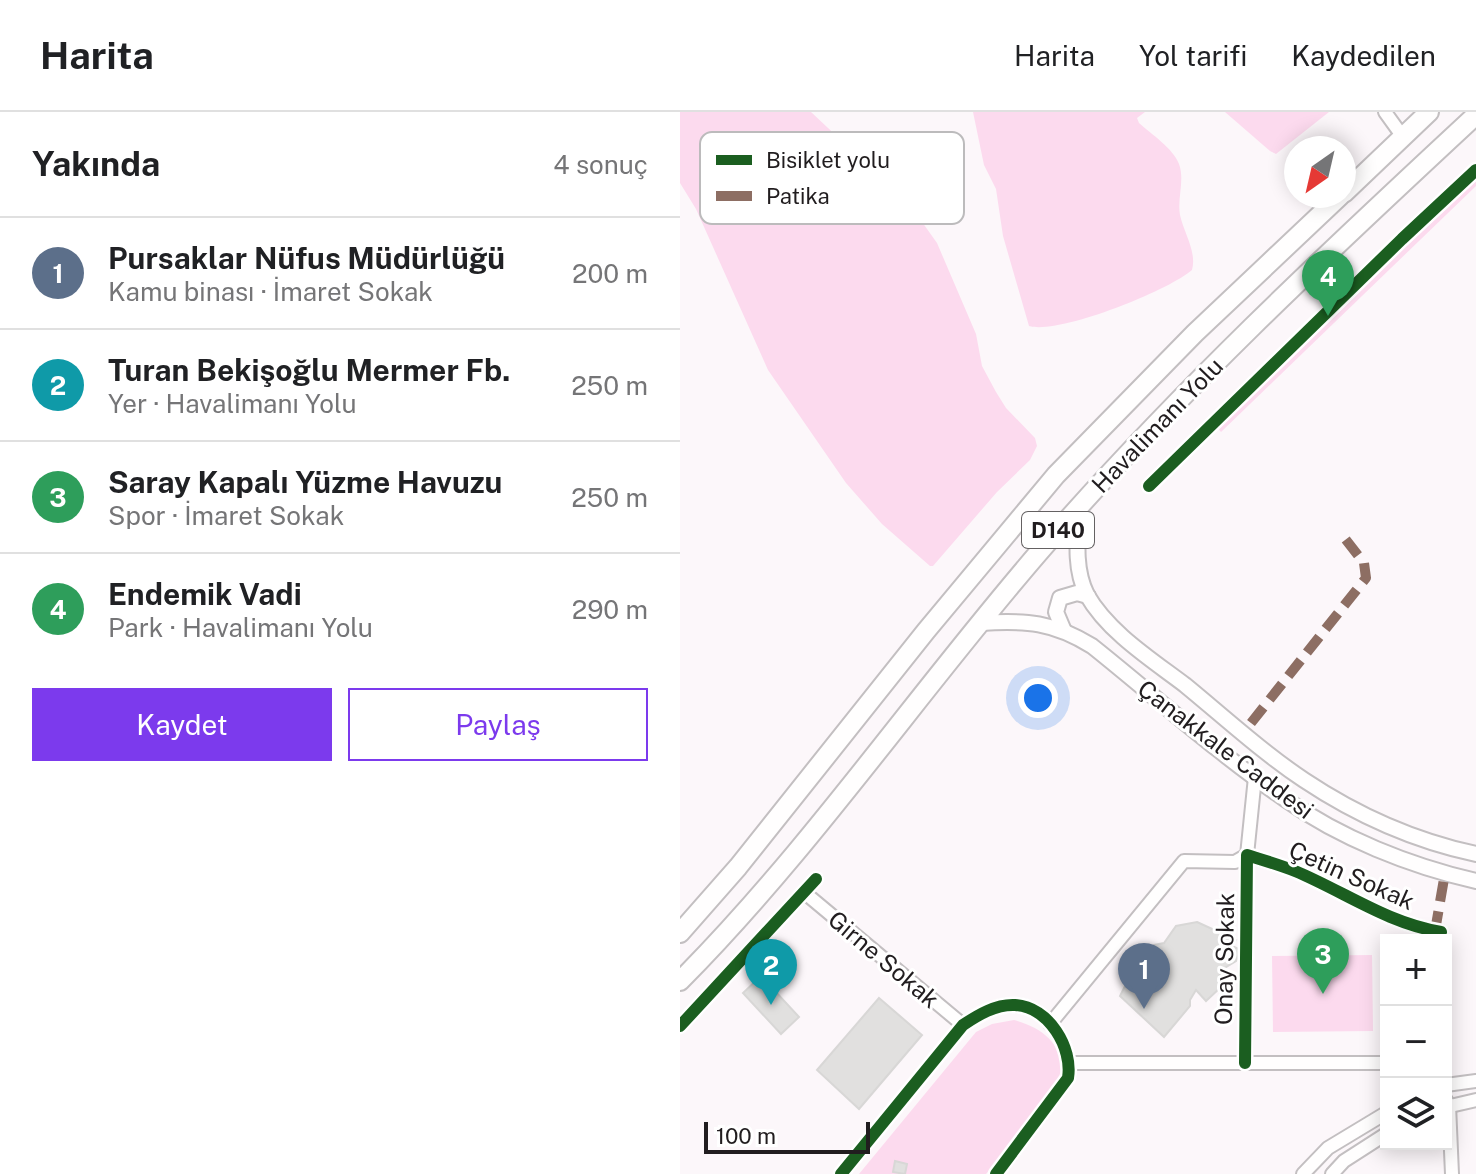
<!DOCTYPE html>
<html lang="tr">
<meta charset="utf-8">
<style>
body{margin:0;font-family:"Public Sans",sans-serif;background:#f6f6f6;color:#202124}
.controls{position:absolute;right:24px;bottom:24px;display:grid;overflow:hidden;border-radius:0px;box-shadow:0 4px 20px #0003}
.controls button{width:72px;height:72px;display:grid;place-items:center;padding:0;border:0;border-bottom:2px solid #e0e0e0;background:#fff;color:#202124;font:40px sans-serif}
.compass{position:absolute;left:604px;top:24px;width:72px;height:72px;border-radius:50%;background:#fff;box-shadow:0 4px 20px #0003;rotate:214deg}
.scale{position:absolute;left:24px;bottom:20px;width:166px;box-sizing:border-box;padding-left:8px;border:4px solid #211d1f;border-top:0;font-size:22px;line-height:28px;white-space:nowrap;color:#211d1f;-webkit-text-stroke:6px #fff;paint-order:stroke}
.you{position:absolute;left:358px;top:586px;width:28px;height:28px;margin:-20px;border:6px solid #fff;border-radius:50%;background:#1a73e8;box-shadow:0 0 0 12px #1a73e833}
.badge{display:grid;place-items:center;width:52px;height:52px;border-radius:50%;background:#7c3aed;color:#fff;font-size:26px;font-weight:700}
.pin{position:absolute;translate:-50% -66px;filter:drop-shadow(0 2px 4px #0008)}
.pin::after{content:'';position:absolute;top:42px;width:28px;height:24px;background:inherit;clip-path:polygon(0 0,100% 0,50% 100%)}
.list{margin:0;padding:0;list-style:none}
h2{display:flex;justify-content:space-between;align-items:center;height:104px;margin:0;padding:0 32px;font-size:34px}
h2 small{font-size:26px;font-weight:400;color:#757577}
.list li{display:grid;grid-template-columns:52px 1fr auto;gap:24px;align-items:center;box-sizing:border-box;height:112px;padding:0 32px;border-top:2px solid #e0e0e0}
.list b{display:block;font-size:30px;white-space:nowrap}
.list p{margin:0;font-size:26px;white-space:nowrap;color:#757577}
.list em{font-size:26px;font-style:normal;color:#757577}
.actions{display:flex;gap:16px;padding:24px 32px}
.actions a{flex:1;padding:18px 0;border:2px solid #7c3aed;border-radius:0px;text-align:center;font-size:28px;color:#7c3aed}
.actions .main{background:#7c3aed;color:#fff}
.icon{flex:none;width:44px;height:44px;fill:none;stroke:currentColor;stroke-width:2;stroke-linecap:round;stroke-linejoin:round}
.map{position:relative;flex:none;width:796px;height:1062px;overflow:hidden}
header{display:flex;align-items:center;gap:48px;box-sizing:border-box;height:112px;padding:0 40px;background:#fff;border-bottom:2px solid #e0e0e0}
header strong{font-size:38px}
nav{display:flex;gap:44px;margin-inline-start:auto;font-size:28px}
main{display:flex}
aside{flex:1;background:#fff}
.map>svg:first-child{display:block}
.green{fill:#fcdaee}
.building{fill:#e1e0df;stroke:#d8d7d6;stroke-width:2}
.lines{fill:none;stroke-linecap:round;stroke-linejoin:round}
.minor-casing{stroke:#c3bfc1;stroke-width:16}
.major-casing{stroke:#c3bfc1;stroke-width:18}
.highway-casing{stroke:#c3bfc1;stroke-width:22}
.minor{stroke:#fffefe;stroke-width:12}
.major{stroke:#fffefe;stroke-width:14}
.highway{stroke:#fffefe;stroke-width:18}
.quiet{stroke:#8d6e63;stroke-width:10;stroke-dasharray:20 10;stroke-linecap:butt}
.cycleway-casing{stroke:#fff;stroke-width:17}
.cycleway{stroke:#1b5e20;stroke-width:12}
.labels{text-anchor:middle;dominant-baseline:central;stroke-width:6;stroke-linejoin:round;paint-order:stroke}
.shield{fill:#fff;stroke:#646162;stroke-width:2}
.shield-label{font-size:22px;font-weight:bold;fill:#211d1f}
.street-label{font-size:24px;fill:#211d1f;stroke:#fff}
.key{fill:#fff;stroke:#bcbbbc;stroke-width:2}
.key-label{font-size:22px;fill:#211d1f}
</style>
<header>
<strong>Harita</strong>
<nav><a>Harita</a><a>Yol tarifi</a><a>Kaydedilen</a></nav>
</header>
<main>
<aside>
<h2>Yakında<small>4 sonuç</small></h2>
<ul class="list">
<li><span class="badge" style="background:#5c6f8a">1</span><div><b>Pursaklar Nüfus Müdürlüğü</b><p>Kamu binası · İmaret Sokak</p></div><em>200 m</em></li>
<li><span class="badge" style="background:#0f9aa8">2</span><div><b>Turan Bekişoğlu Mermer Fb.</b><p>Yer · Havalimanı Yolu</p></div><em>250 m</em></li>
<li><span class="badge" style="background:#2e9e5b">3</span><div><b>Saray Kapalı Yüzme Havuzu</b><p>Spor · İmaret Sokak</p></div><em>250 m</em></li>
<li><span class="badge" style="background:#2e9e5b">4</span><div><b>Endemik Vadi</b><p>Park · Havalimanı Yolu</p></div><em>290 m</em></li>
</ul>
<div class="actions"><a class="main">Kaydet</a><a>Paylaş</a></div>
</aside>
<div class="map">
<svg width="796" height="1062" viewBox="0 0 796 1062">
<rect width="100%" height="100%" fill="#fcf7fa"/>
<g class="green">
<path d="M 0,0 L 131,0 L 230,93 L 257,131 L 296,222 L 302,254 L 316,280 L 326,296 L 355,326 L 357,334 L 350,348 L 317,380 L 253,454 L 250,454 L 202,412 L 166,371 L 88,258 L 16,97 L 0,71 Z"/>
<path d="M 293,0 L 465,0 L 457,6 L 459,11 C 471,22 493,36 499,52 C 505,68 497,86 500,103 C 504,121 517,140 512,158 C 488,179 378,223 349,214 L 323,124 L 316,77 L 304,53 Z"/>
<path d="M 545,0 L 649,0 L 596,42 L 590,39 Z"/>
<path d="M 796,53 L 796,74 L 541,320 L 535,313 L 562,276 Z"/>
<path d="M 692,843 L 693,919 L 593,920 L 592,844 Z"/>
<path d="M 334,908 C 373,919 391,943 374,982 L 306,1062 L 179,1062 L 296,920 L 312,912 Z"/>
</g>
<g class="building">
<path d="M 517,810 L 556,828 L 552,834 L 561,838 L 556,849 L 543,857 L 538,866 L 541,875 L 526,889 L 516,878 L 510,888 L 510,894 L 484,925 L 440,884 L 447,870 L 464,862 L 460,846 L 474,833 L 484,831 L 496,814 Z"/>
<path d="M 81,864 L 119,905 L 101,922 L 63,881 Z"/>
<path d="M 199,886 L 242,923 L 179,997 L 137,958 Z"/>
<path d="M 215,1049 L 227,1052 L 225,1062 L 213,1060 Z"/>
</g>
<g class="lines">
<defs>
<g id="minor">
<path d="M 705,0 L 723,25"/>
<path d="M 125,781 L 283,913"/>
<path d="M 370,912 L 504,749 L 555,750 L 567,743 L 575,665"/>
<path d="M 0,914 L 136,767"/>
<path d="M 391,951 L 706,951"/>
<path d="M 565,951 L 567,743 C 583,748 600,753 615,759 C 665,780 707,811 761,820"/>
<path d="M 766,973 L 796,969"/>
<path d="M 766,988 L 769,993 L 772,1062"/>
<path d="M 766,995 L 796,988"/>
<path d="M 161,1062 L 283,913 C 298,903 316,892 335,893 C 369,895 393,936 388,966 L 316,1062"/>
<path d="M 623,1062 L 648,1036 L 706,1001"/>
<path d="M 652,1062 L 664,1049 L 706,1022"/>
</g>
<g id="major">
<path d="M 400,393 C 398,424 393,455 407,483 C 428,520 472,548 505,573 C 544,605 582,640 624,668 C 675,702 735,729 796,742"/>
<path d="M 301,511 C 346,508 373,510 412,534 C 476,585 537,641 605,687 C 660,726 730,754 796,769"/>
<path d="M 384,519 L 376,500 L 380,486 L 397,481 L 408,484"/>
</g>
<g id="highway">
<path d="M 664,81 L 749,0"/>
<path d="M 0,821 L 58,755 L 246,519 L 376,363 L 515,221 L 660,84"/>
<path d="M 0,869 C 132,736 238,580 360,439 C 495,283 645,143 796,3"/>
</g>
</defs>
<use href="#minor" class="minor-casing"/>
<use href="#major" class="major-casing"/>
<use href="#highway" class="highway-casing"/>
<use href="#minor" class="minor"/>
<use href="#major" class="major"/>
<use href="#highway" class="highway"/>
<g class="quiet">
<path d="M 571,611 L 686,466 L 684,451 L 663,424"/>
<path d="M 755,819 L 765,761"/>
</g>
<defs>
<g id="cycleway">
<path d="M 469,374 L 722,127 L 796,58"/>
<path d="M 0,914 L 136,767"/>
<path d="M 565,951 L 567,743 C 583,748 600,753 615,759 C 665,780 707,811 761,820"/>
<path d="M 161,1062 L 283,913 C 298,903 316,892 335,893 C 369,895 393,936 388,966 L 316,1062"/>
</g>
</defs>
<use href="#cycleway" class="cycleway-casing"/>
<use href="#cycleway" class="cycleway"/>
</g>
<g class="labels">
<rect class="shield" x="342" y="400" width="72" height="36" rx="6"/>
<g class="shield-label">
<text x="378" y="418">D140</text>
</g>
<g class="street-label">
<text transform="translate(477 313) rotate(-46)">Havalimanı Yolu</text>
<text transform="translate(546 637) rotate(37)">Çanakkale Caddesi</text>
<text transform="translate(672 763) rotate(24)">Çetin Sokak</text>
<text transform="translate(204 847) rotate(40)">Girne Sokak</text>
<text transform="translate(544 847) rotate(-89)">Onay Sokak</text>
</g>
</g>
<rect x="20" y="20" width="264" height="92" rx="12" class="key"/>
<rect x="36" y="43" width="36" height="10" fill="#1b5e20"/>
<rect x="36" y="79" width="36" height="10" fill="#8d6e63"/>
<g class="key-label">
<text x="86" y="56">Bisiklet yolu</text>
<text x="86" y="92">Patika</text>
</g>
</svg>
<div class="controls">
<button>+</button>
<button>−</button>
<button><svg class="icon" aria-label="layers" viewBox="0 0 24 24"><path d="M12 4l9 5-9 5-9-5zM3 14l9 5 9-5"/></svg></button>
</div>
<svg class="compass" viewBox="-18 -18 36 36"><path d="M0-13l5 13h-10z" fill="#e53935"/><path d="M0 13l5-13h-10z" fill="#757577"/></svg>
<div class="scale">100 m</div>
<div class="you"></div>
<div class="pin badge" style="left:464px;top:897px;background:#5c6f8a">1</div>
<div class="pin badge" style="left:91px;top:893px;background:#0f9aa8">2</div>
<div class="pin badge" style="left:643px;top:882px;background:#2e9e5b">3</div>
<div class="pin badge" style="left:648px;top:204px;background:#2e9e5b">4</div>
</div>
</main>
